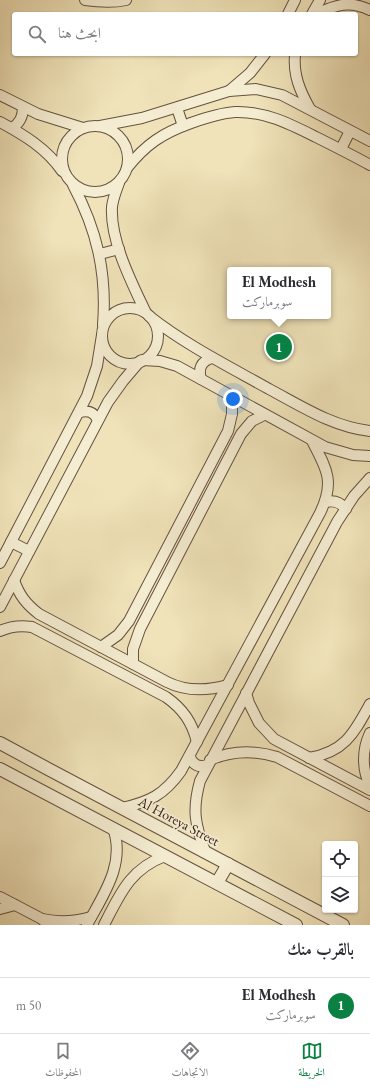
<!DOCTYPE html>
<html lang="ar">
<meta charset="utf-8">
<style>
body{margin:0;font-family:"EB Garamond",Amiri,serif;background:#f2f2f3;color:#2b2b33;direction:rtl}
.controls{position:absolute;right:12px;bottom:12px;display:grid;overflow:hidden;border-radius:4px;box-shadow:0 1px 3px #0004}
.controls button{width:36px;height:36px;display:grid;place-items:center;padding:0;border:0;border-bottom:1px solid #e1e1e2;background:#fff;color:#2b2b33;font:20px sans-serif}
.you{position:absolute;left:233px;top:399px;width:14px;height:14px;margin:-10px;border:3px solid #fff;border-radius:50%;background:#1a73e8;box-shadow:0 0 0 6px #1a73e833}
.badge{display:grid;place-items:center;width:26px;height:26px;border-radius:50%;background:#0b8043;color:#fff;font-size:13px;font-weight:700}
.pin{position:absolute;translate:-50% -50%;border:2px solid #fff;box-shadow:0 1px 4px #0006}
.popup{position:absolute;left:227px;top:267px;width:104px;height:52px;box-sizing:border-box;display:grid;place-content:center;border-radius:4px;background:#fff;filter:drop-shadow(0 1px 3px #0005);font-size:13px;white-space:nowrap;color:#7c7c81}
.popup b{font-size:15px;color:#2b2b33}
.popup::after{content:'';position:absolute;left:50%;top:100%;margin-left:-8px;border:8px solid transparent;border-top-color:#fff}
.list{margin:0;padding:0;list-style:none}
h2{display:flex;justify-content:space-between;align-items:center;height:52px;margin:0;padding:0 16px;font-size:17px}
h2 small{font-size:13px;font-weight:400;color:#7c7c81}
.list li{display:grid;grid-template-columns:26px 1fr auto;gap:12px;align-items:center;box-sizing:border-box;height:56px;padding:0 16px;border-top:1px solid #e1e1e2}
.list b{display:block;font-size:15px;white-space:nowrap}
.list p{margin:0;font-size:13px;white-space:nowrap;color:#7c7c81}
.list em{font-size:13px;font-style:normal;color:#7c7c81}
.icon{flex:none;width:22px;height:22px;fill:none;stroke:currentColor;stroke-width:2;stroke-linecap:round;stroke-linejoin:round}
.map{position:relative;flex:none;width:370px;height:925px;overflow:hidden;direction:ltr}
.search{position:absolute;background:#fff;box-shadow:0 1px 3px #0004;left:12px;right:12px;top:12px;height:44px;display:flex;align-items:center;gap:10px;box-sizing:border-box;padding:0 14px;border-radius:4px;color:#7c7c81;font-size:15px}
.sheet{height:108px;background:#fff}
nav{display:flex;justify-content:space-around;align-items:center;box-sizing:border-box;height:56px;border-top:1px solid #e1e1e2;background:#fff;font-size:11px;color:#7c7c81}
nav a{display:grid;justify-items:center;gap:2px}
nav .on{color:#0b8043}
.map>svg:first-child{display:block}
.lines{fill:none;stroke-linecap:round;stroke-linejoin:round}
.minor-casing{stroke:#645242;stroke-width:12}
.tertiary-casing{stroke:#645242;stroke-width:14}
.minor{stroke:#f5edd2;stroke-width:10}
.tertiary{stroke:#f5edd2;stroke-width:12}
.labels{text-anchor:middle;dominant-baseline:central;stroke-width:3.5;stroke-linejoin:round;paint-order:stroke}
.street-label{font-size:14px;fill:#35221a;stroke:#f5edd2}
</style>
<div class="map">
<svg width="370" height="925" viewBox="0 0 370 925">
<rect width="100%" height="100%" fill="#f0e3b9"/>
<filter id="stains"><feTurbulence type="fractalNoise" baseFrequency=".005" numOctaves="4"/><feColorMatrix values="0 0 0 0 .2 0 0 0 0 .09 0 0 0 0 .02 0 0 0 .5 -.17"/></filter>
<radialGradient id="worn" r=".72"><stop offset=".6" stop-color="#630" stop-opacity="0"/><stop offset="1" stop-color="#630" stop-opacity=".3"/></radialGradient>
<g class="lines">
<defs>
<g id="minor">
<path d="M 85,0 C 99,2 112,3 126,0"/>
<path d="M 288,14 L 295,0"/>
<path d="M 312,14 L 320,0"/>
<path d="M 316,14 C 336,5 349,0 370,10"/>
<path d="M 295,54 C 293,75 300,91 310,109"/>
<path d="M 229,91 L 250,73 L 265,54"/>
<path d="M 0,95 L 38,114 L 83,128"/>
<path d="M 177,108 L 183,126"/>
<path d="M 0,122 C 24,135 46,148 62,171"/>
<circle cx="95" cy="159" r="33"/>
<path d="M 100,126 L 142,118 L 229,91 L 256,89 L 282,95 L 370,141"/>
<path d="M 12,128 C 20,123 23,117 23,107"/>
<path d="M 341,149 L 350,131"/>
<path d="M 127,168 C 146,144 163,133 191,123 C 205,118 220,113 235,112 C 265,111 290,124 316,137 C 334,146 352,155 370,165"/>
<path d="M 119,183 C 116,191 113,198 112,207 C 110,241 132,283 146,313"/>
<path d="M 73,185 C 97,230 107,273 103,325"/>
<path d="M 100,254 L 119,249"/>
<circle cx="130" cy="336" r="28"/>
<path d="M 149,316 C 186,345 228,366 269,389 C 301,406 333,427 370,431"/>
<path d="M 142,360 L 160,361 L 177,366 L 325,447 L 353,455 L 370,456"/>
<path d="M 201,379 C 198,369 201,361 212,358"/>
<path d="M 80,412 C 89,410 94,412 98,420"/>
<path d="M 326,502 C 334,500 340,502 346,509"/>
<path d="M 11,542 L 29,551"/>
<path d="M 0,563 L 87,396 L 97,366 L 102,335"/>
<path d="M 14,580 C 19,595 26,604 39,614 L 167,682 C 187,692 207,691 228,685"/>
<path d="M 0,607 L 108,402 L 123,381 L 140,361"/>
<path d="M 0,631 C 11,626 20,625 32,627 L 166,697 C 183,709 192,722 197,742"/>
<path d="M 101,647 L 118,635 L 129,621 L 228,431 L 232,414 L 232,396"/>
<path d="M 133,664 L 133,649 L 140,629 L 241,434 L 252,421 L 264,415"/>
<path d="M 246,693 L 249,703 L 259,723 L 274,739 L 370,790"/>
<path d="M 370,733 C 362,750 362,769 370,786"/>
<path d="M 190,757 C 193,765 199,768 207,765"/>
<path d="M 309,758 C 345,752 354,733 370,704"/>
<path d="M 210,760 C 233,750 254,750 277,757 L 370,806"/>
<path d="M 122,808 C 149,802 164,795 181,771 L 320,513 C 335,482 327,469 312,441"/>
<path d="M 205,851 C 195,824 192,810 200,781 L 337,522 L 354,496 L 370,478"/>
<path d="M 0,897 L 42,919 L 48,925"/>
<path d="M 0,909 L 15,905"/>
<path d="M 42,919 C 60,923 74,922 91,917"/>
<path d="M 87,925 C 103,895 126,864 113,828"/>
<path d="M 104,925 C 120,894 130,869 165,856"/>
</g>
<g id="tertiary">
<path d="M 0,743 L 50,770 L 343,925"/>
<path d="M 0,769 L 296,925"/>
<path d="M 217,883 L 228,864"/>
</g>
</defs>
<use href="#minor" class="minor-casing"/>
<use href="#tertiary" class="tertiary-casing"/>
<use href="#minor" class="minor"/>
<use href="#tertiary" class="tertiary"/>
</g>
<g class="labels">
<g class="street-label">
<text transform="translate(179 821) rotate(28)">Al Horeya Street</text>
</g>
</g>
<rect width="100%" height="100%" filter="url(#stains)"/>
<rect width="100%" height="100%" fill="url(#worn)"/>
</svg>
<div class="controls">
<button><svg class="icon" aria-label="locate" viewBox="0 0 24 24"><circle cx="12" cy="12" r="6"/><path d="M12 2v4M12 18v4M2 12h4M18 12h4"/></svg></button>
<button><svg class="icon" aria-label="layers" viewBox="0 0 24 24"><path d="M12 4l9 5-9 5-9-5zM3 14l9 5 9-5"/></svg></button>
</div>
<div class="you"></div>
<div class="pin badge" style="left:279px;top:347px">1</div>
<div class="popup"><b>El Modhesh</b>سوبرماركت</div>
<div class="search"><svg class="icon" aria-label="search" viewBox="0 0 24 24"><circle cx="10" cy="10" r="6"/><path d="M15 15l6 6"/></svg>ابحث هنا</div>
</div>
<section class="sheet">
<h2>بالقرب منك<small></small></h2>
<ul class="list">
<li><span class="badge">1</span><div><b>El Modhesh</b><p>سوبرماركت</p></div><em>50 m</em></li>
</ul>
</section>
<nav>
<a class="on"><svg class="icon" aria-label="map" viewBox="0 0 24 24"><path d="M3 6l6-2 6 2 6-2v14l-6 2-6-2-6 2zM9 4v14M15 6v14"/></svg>الخريطة</a>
<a><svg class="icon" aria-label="directions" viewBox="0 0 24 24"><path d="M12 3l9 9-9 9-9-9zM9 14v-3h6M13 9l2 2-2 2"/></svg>الاتجاهات</a>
<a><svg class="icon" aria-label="saved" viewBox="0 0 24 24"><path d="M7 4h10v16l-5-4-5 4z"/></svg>المحفوظات</a>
</nav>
